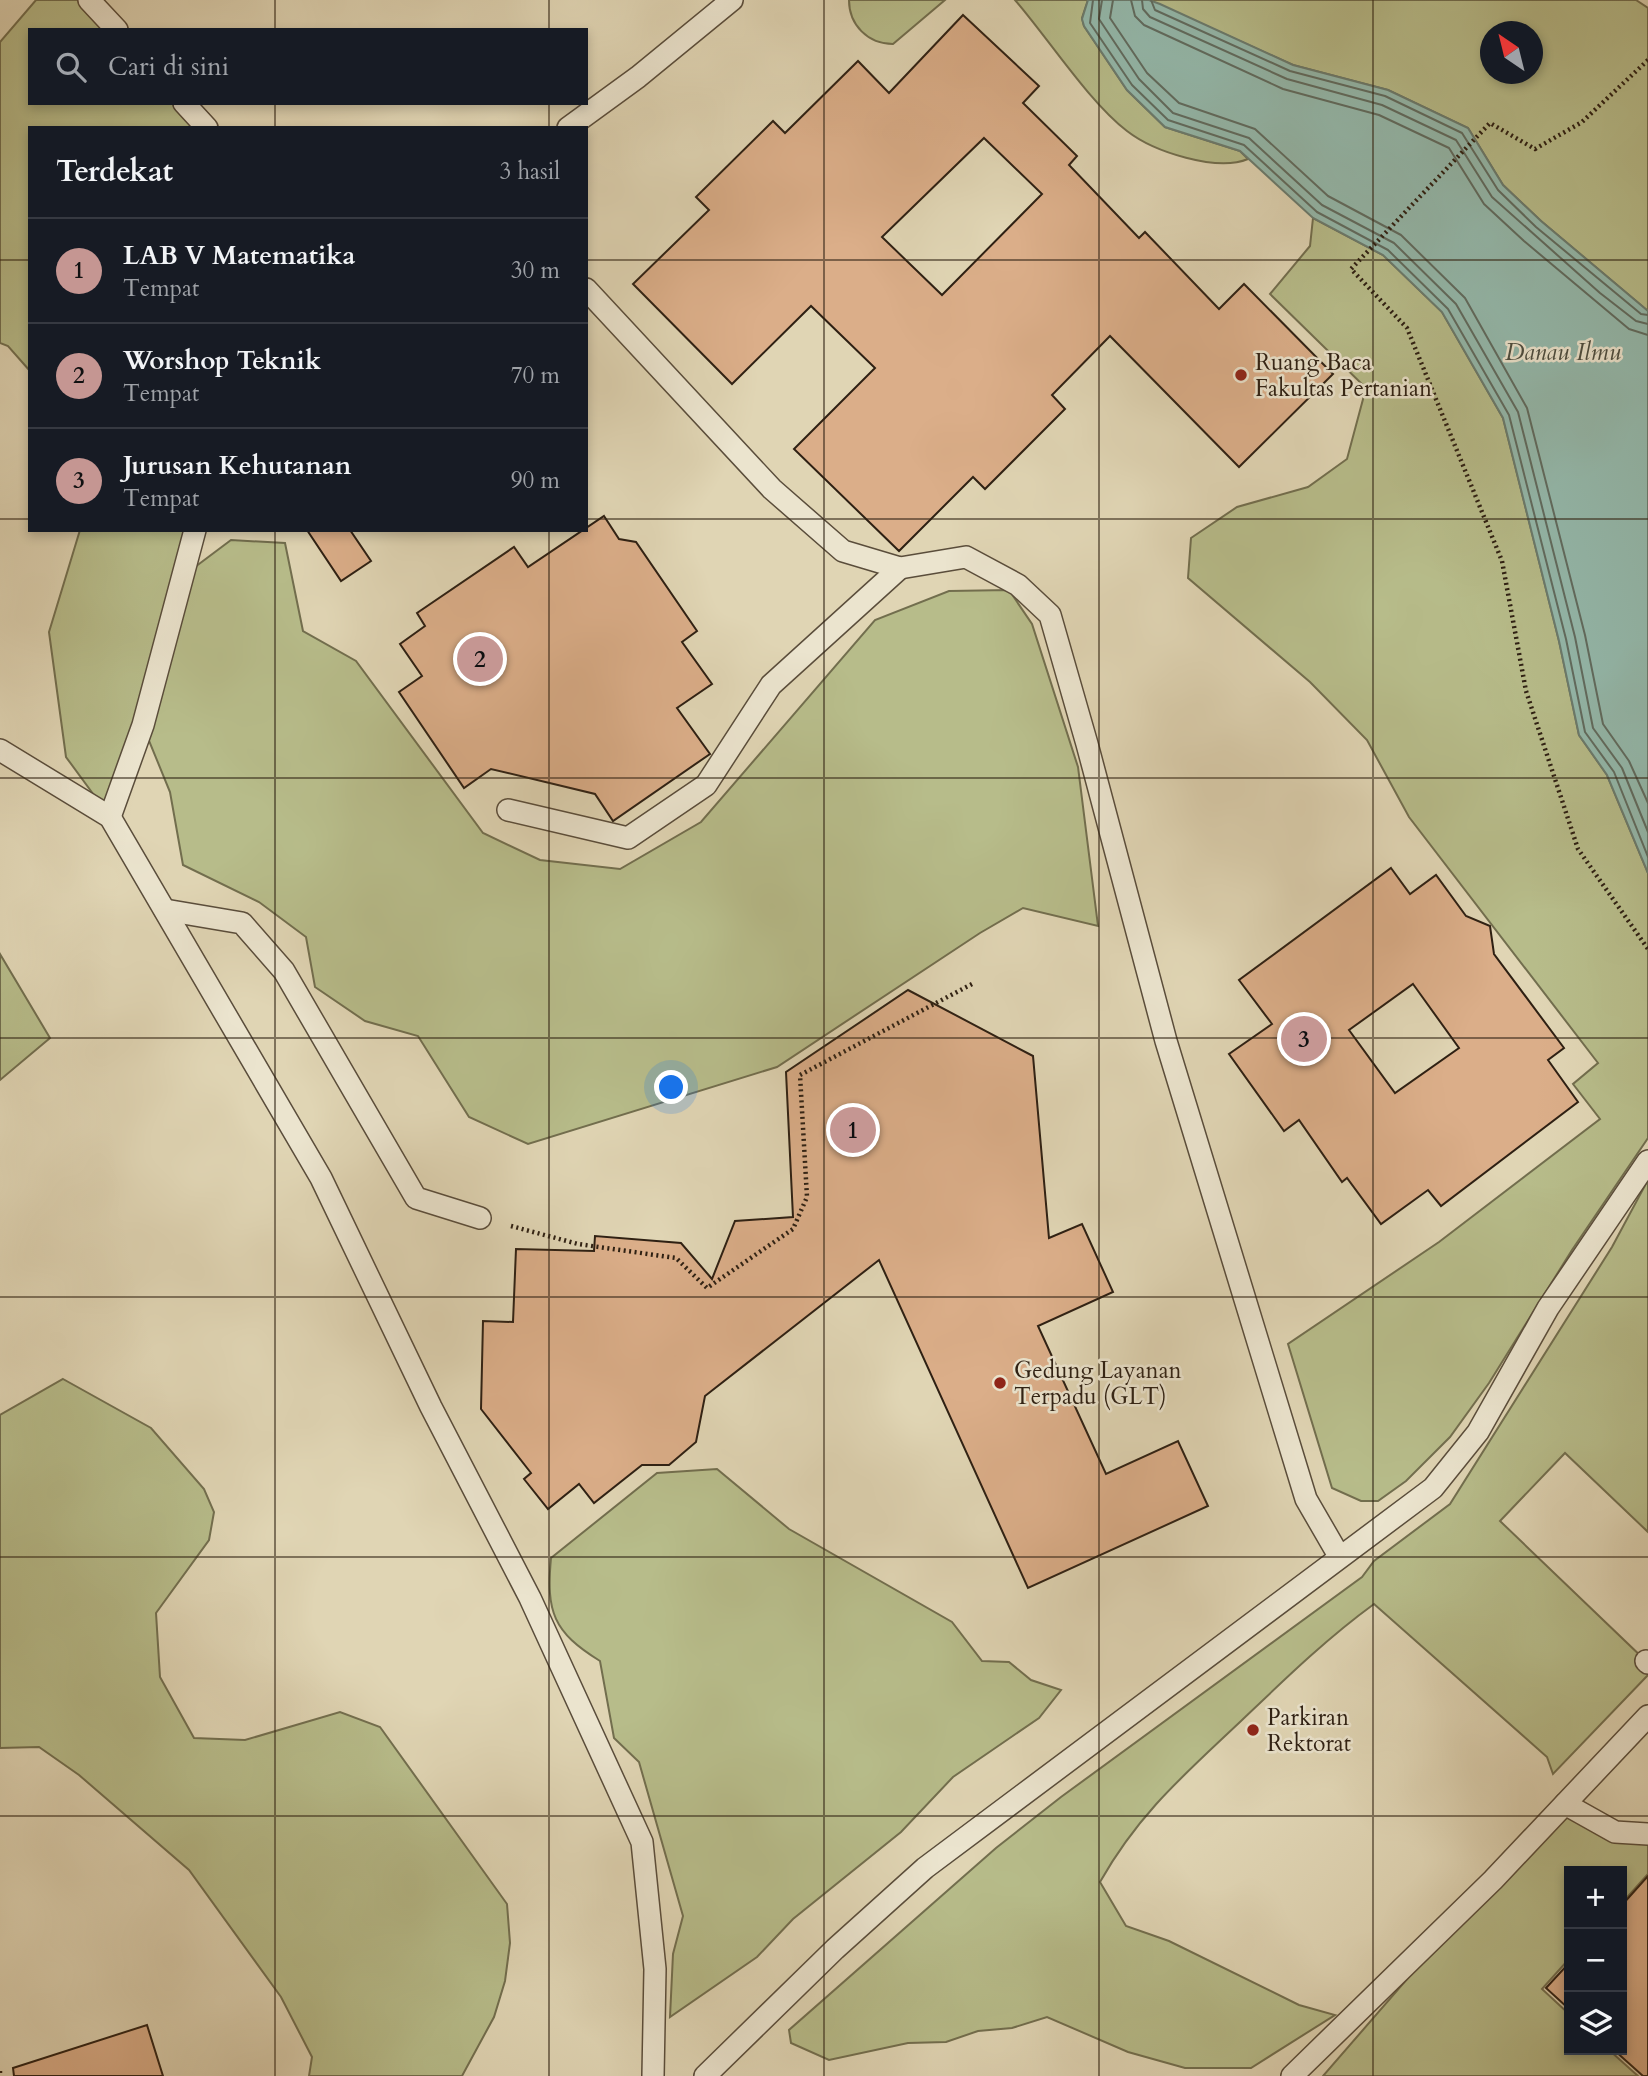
<!DOCTYPE html>
<html lang="id">
<meta charset="utf-8">
<style>
body{margin:0;font-family:Cardo,serif;background:#242831;color:#f1f3f6}
.controls{position:absolute;right:21px;bottom:21px;display:grid;overflow:hidden;border-radius:0px;box-shadow:0 4px 10px #0003}
.controls button{width:63px;height:63px;display:grid;place-items:center;padding:0;border:0;border-bottom:2px solid #363941;background:#171b24;color:#f1f3f6;font:35px sans-serif}
.compass{position:absolute;left:1480px;top:21px;width:63px;height:63px;border-radius:50%;background:#171b24;box-shadow:0 4px 10px #0003;rotate:325deg}
.you{position:absolute;left:672px;top:1088px;width:24px;height:24px;margin:-18px;border:5px solid #fff;border-radius:50%;background:#1a73e8;box-shadow:0 0 0 10px #1a73e833}
.badge{display:grid;place-items:center;width:46px;height:46px;border-radius:50%;background:#c59692;color:#111;font-size:23px;font-weight:700}
.pin{position:absolute;translate:-50% -50%;border:4px solid #fff;box-shadow:0 2px 7px #0006}
.list{margin:0;padding:0;list-style:none}
h2{display:flex;justify-content:space-between;align-items:center;height:91px;margin:0;padding:0 28px;font-size:30px}
h2 small{font-size:23px;font-weight:400;color:#9ea1a6}
.list li{display:grid;grid-template-columns:46px 1fr auto;gap:21px;align-items:center;box-sizing:border-box;height:105px;padding:0 28px;border-top:2px solid #363941}
.list b{display:block;font-size:26px;white-space:nowrap}
.list p{margin:0;font-size:23px;white-space:nowrap;color:#9ea1a6}
.list em{font-size:23px;font-style:normal;color:#9ea1a6}
.icon{flex:none;width:38px;height:38px;fill:none;stroke:currentColor;stroke-width:2;stroke-linecap:round;stroke-linejoin:round}
.map{position:relative;flex:none;width:1648px;height:2076px;overflow:hidden}
.search{position:absolute;background:#171b24;box-shadow:0 4px 10px #0003;left:28px;top:28px;width:560px;height:77px;display:flex;align-items:center;gap:18px;box-sizing:border-box;padding:0 24px;border-radius:0px;color:#9ea1a6;font-size:26px}
.panel{position:absolute;background:#171b24;box-shadow:0 4px 10px #0003;left:28px;top:126px;width:560px;height:406px;border-radius:0px}
.map>svg:first-child{display:block}
.green{fill:#b7bc8a;stroke:#726e4e;stroke-width:2;fill-rule:evenodd}
.water{fill:#94b9ac;stroke:#6b7c6f;stroke-width:2}
.lines{fill:none;stroke-linecap:round;stroke-linejoin:round}
.shore{stroke:#616c60;stroke-width:2}
.building{fill:#dbae89;stroke:#2e2013;stroke-width:2;fill-rule:evenodd}
.lane-casing{stroke:#5a4d3b;stroke-width:24}
.path{stroke:#2e2013;stroke-width:4.5;stroke-dasharray:2 3.5;stroke-linecap:butt}
.lane{stroke:#ebe4ce;stroke-width:21}
.grid{fill:none;stroke:#2e2013;stroke-width:2;stroke-opacity:0.55}
.poi-dot{fill:#8f2418;stroke:#ebe4ce;stroke-width:2.5}
.labels{text-anchor:middle;dominant-baseline:central;stroke-width:5;stroke-linejoin:round;paint-order:stroke}
.poi-label{font-size:23px;fill:#2e2013;stroke:#ebe4ce;text-anchor:start}
.water-label{font-size:24px;font-style:italic;fill:#4d4e41;stroke:#ebe4ce}
</style>
<div class="map">
<svg width="1648" height="2076" viewBox="0 0 1648 2076">
<rect width="100%" height="100%" fill="#e0d5b4"/>
<filter id="stains"><feTurbulence type="fractalNoise" baseFrequency=".00286" numOctaves="4"/><feColorMatrix values="0 0 0 0 .2 0 0 0 0 .09 0 0 0 0 .02 0 0 0 .5 -.17"/></filter>
<radialGradient id="worn" r=".72"><stop offset=".6" stop-color="#630" stop-opacity="0"/><stop offset="1" stop-color="#630" stop-opacity=".3"/></radialGradient>
<g class="green">
<path d="M 36,0 L 89,0 L 117,30 L 30,30 L 30,103 L 184,103 L 207,128 L 30,128 L 30,371 L 8,346 L 0,343 L 0,42 Z"/>
<path d="M 849,0 L 945,0 L 893,44 C 868,44 849,25 849,0 Z"/>
<path d="M 1015,0 L 1088,0 L 1082,18 L 1084,26 L 1127,90 L 1165,127 L 1240,151 L 1248,159 C 1217,172 1154,152 1127,131 C 1089,102 1048,38 1015,0 Z"/>
<path d="M 1149,0 L 1636,0 L 1648,8 L 1648,311 L 1541,221 L 1503,185 L 1468,128 L 1388,90 L 1293,65 ZM 1490,32 L 1532,32 L 1532,74 L 1490,74 Z"/>
<path d="M 1313,218 L 1383,255 L 1442,312 L 1503,418 L 1559,641 L 1579,735 L 1607,775 L 1648,873 L 1648,1138 L 1572,1250 L 1489,1383 L 1450,1437 L 1406,1481 L 1378,1501 L 1361,1501 L 1332,1488 L 1288,1344 L 1439,1242 L 1600,1119 L 1573,1084 L 1598,1063 L 1409,817 L 1367,740 L 1310,682 L 1188,578 L 1191,538 L 1237,507 L 1308,487 L 1347,459 L 1366,388 L 1270,294 L 1310,246 Z"/>
<path d="M 80,530 L 195,530 L 183,576 L 231,540 L 285,543 L 303,631 L 356,661 L 483,833 L 540,860 L 620,869 L 701,822 L 875,620 L 949,591 L 1009,590 L 1032,624 L 1078,767 L 1098,926 L 1023,908 L 980,933 L 777,1067 L 528,1144 L 469,1117 L 418,1036 L 365,1021 L 315,987 L 306,937 L 259,902 L 183,865 L 170,792 L 143,726 L 110,817 L 66,757 L 49,632 Z"/>
<path d="M 0,954 L 50,1038 L 0,1080 Z"/>
<path d="M 1648,1180 L 1648,1532 L 1565,1453 L 1500,1521 L 1646,1661 L 1648,1659 L 1648,1675 L 1553,1774 L 1547,1757 L 1374,1604 C 1326,1639 1284,1680 1241,1721 C 1184,1775 1139,1813 1100,1882 L 1126,1926 L 1169,1941 L 1299,2005 L 1335,2015 L 1251,2068 L 1185,2068 L 1128,2052 L 1047,2017 L 1012,2028 L 978,2031 L 946,2042 L 908,2043 L 829,2060 L 791,2043 L 789,2030 L 996,1848 L 1061,1797 L 1362,1577 L 1374,1561 L 1450,1504 L 1612,1247 Z"/>
<path d="M 63,1379 L 151,1428 L 204,1489 L 214,1512 L 209,1540 L 156,1613 L 160,1677 L 194,1738 L 245,1740 L 340,1712 L 380,1727 L 507,1904 L 510,1943 L 505,1981 L 494,2017 L 462,2076 L 309,2076 L 312,2057 L 281,1997 L 189,1870 L 79,1775 L 39,1747 L 0,1748 L 0,1415 Z"/>
<path d="M 717,1469 L 789,1529 L 952,1622 L 982,1661 L 1009,1662 L 1031,1680 L 1061,1690 L 1039,1718 L 953,1777 L 901,1832 L 793,1919 L 757,1957 L 670,2017 L 673,1954 L 683,1916 L 639,1762 L 614,1738 L 600,1661 C 553,1632 546,1612 551,1558 L 657,1473 Z"/>
<path d="M 1565,1804 L 1648,1834 L 1648,1874 L 1622,1903 L 1622,1871 L 1569,1871 L 1569,1959 L 1542,1989 L 1569,2014 L 1569,2050 L 1609,2050 L 1638,2076 L 1323,2076 L 1493,1880 Z"/>
</g>
<path class="water" d="M 1088,0 L 1149,0 L 1160,4 L 1293,65 L 1388,90 L 1468,128 L 1503,185 L 1541,221 L 1648,311 L 1648,873 L 1607,775 L 1579,735 L 1559,641 L 1503,418 L 1442,312 L 1383,255 L 1313,218 L 1240,151 L 1165,127 L 1127,90 L 1084,26 L 1082,19 Z"/>
<g class="lines">
<g class="shore">
<path d="M 1093,0 L 1090,23 L 1132,85 L 1168,120 L 1244,145 L 1317,212 L 1388,250 L 1448,309 L 1509,415 L 1566,639 L 1585,732 L 1614,772 L 1648,857"/>
<path d="M 1102,0 L 1099,19 L 1139,79 L 1173,113 L 1249,138 L 1322,205 L 1394,243 L 1456,304 L 1518,412 L 1575,637 L 1593,728 L 1622,768 L 1648,832"/>
<path d="M 1113,0 L 1110,18 L 1147,73 L 1179,103 L 1255,129 L 1328,196 L 1401,235 L 1465,298 L 1527,408 L 1585,635 L 1603,724 L 1629,761 L 1648,803"/>
<path d="M 1131,0 L 1135,16 L 1144,25 L 1283,89 L 1379,115 L 1449,148 L 1484,204 L 1524,241 L 1629,329 L 1648,335"/>
<path d="M 1142,0 L 1143,9 L 1150,17 L 1287,79 L 1382,105 L 1456,140 L 1492,197 L 1600,293 L 1636,321 L 1648,324"/>
<path d="M 1151,0 L 1155,10 L 1290,71 L 1385,96 L 1462,133 L 1498,190 L 1536,227 L 1641,314 L 1648,315"/>
</g>
</g>
<g class="building">
<path d="M 963,15 L 1039,86 L 1023,103 L 1077,156 L 1069,165 L 1139,238 L 1145,232 L 1219,309 L 1244,284 L 1333,374 L 1239,467 L 1110,336 L 1052,395 L 1065,409 L 985,489 L 973,477 L 899,551 L 794,449 L 875,368 L 811,306 L 732,384 L 633,284 L 709,210 L 696,197 L 773,121 L 785,133 L 858,61 L 889,93 ZM 984,138 L 1042,194 L 942,295 L 882,237 Z"/>
<path d="M 604,516 L 619,539 L 636,542 L 697,631 L 682,642 L 712,684 L 677,708 L 710,754 L 613,821 L 595,794 L 491,769 L 464,788 L 399,692 L 422,676 L 400,644 L 425,626 L 417,613 L 514,547 L 528,567 Z"/>
<path d="M 307,530 L 350,530 L 371,561 L 341,581 Z"/>
<path d="M 1391,868 L 1410,894 L 1436,875 L 1466,916 L 1490,926 L 1494,954 L 1564,1048 L 1548,1060 L 1578,1102 L 1441,1206 L 1428,1190 L 1381,1224 L 1347,1178 L 1342,1182 L 1299,1120 L 1284,1131 L 1229,1054 L 1272,1024 L 1239,980 ZM 1413,984 L 1459,1048 L 1395,1093 L 1349,1030 Z"/>
<path d="M 908,990 L 1033,1056 L 1049,1238 L 1082,1224 L 1113,1292 L 1038,1326 L 1106,1474 L 1178,1441 L 1208,1506 L 1028,1588 L 879,1260 L 705,1396 L 696,1442 L 669,1465 L 642,1465 L 594,1503 L 579,1484 L 548,1509 L 524,1479 L 531,1473 L 481,1409 L 483,1321 L 513,1322 L 516,1249 L 594,1251 L 595,1236 L 681,1243 L 712,1279 L 735,1221 L 793,1217 L 786,1072 Z"/>
<path d="M 1648,1876 L 1648,2076 L 1643,2076 L 1614,2050 L 1622,2050 L 1622,1905 Z"/>
<path d="M 1569,1963 L 1569,2009 L 1546,1988 Z"/>
<path d="M 147,2025 L 163,2076 L 14,2076 L 13,2068 Z"/>
</g>
<g class="lines">
<defs>
<g id="lane">
<path d="M 89,0 L 117,30"/>
<path d="M 184,103 L 207,128"/>
<path d="M 568,128 L 638,77 L 732,0"/>
<path d="M 586,289 L 772,489 L 843,551 L 900,568 L 966,557 L 1018,585 L 1050,615 L 1087,744 L 1166,1041 L 1306,1499 L 1339,1556"/>
<path d="M 0,750 L 110,817 L 321,1178 L 431,1407 L 530,1598 L 642,1842 L 655,1969 L 653,2076"/>
<path d="M 508,810 L 628,838 L 706,785 L 771,685 L 900,568"/>
<path d="M 110,817 L 143,725 L 195,530"/>
<path d="M 165,910 L 242,923 L 284,971 L 416,1198 L 480,1218"/>
<path d="M 1646,1661 L 1648,1663"/>
<path d="M 1565,1804 L 1615,1832 L 1648,1834"/>
<path d="M 705,2076 L 835,1949 L 925,1868 L 1433,1488 L 1478,1432 L 1548,1308 L 1648,1161"/>
<path d="M 1292,2076 L 1493,1880 L 1648,1716"/>
</g>
</defs>
<use href="#lane" class="lane-casing"/>
<g class="path">
<path d="M 1648,60 L 1582,122 L 1535,149 L 1490,123 L 1351,269 L 1407,328 L 1502,561 L 1526,691 L 1578,849 L 1648,949"/>
<path d="M 511,1226 L 578,1244 L 676,1258 L 707,1288 L 793,1229 L 807,1197 L 800,1075 L 972,984"/>
<path d="M 0,2071 L 0,2076"/>
</g>
<use href="#lane" class="lane"/>
</g>
<path class="grid" d="M 275,0 L 275,30M 549,0 L 549,30M 824,0 L 824,2076M 1099,0 L 1099,2076M 1373,0 L 1373,2076M 275,103 L 275,128M 549,103 L 549,128M 0,260 L 30,260M 586,260 L 1648,260M 0,519 L 30,519M 586,519 L 1648,519M 275,530 L 275,2076M 549,530 L 549,2076M 0,778 L 1648,778M 0,1038 L 1648,1038M 0,1297 L 1648,1297M 0,1557 L 1648,1557M 0,1816 L 1648,1816"/>
<g class="poi-dot">
<circle cx="1241" cy="375" r="7"/>
<circle cx="1000" cy="1383" r="7"/>
<circle cx="1253" cy="1730" r="7"/>
</g>
<g class="labels">
<g class="poi-label">
<text x="1255" y="362">Ruang Baca<tspan x="1255" dy="26">Fakultas Pertanian</tspan></text>
<text x="1014" y="1370">Gedung Layanan<tspan x="1014" dy="26">Terpadu (GLT)</tspan></text>
<text x="1267" y="1717">Parkiran<tspan x="1267" dy="26">Rektorat</tspan></text>
</g>
<g class="water-label">
<text x="1563" y="352">Danau Ilmu</text>
</g>
</g>
<rect width="100%" height="100%" filter="url(#stains)"/>
<rect width="100%" height="100%" fill="url(#worn)"/>
</svg>
<div class="controls">
<button>+</button>
<button>−</button>
<button><svg class="icon" aria-label="layers" viewBox="0 0 24 24"><path d="M12 4l9 5-9 5-9-5zM3 14l9 5 9-5"/></svg></button>
</div>
<svg class="compass" viewBox="-18 -18 36 36"><path d="M0-13l5 13h-10z" fill="#e53935"/><path d="M0 13l5-13h-10z" fill="#9ea1a6"/></svg>
<div class="you"></div>
<div class="pin badge" style="left:853px;top:1130px">1</div>
<div class="pin badge" style="left:480px;top:659px">2</div>
<div class="pin badge" style="left:1304px;top:1039px">3</div>
<div class="search"><svg class="icon" aria-label="search" viewBox="0 0 24 24"><circle cx="10" cy="10" r="6"/><path d="M15 15l6 6"/></svg>Cari di sini</div>
<section class="panel">
<h2>Terdekat<small>3 hasil</small></h2>
<ul class="list">
<li><span class="badge">1</span><div><b>LAB V Matematika</b><p>Tempat</p></div><em>30 m</em></li>
<li><span class="badge">2</span><div><b>Worshop Teknik</b><p>Tempat</p></div><em>70 m</em></li>
<li><span class="badge">3</span><div><b>Jurusan Kehutanan</b><p>Tempat</p></div><em>90 m</em></li>
</ul>
</section>
</div>
